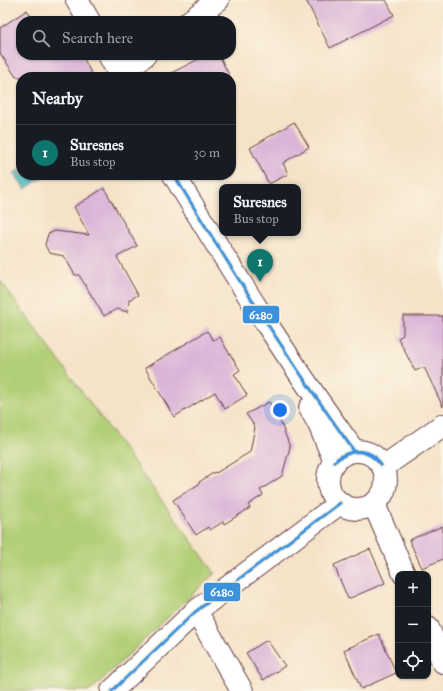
<!DOCTYPE html>
<meta charset="utf-8">
<style>
body{margin:0;font-family:"IM FELL Great Primer",serif;background:#242831;color:#f1f3f6}
.controls{position:absolute;right:12px;bottom:12px;display:grid;overflow:hidden;border-radius:8px;box-shadow:0 1px 3px #0004}
.controls button{width:36px;height:36px;display:grid;place-items:center;padding:0;border:0;border-bottom:1px solid #363941;background:#171b24;color:#f1f3f6;font:20px sans-serif}
.you{position:absolute;left:280px;top:410px;width:14px;height:14px;margin:-10px;border:3px solid #fff;border-radius:50%;background:#1a73e8;box-shadow:0 0 0 6px #1a73e833}
.badge{display:grid;place-items:center;width:26px;height:26px;border-radius:50%;background:#0f766e;color:#fff;font-size:13px;font-weight:700}
.pin{position:absolute;translate:-50% -33px;filter:drop-shadow(0 1px 2px #0008)}
.pin::after{content:'';position:absolute;top:21px;width:14px;height:12px;background:inherit;clip-path:polygon(0 0,100% 0,50% 100%)}
.popup{position:absolute;left:219px;top:184px;width:82px;height:52px;box-sizing:border-box;display:grid;place-content:center;border-radius:8px;background:#171b24;filter:drop-shadow(0 1px 3px #0005);font-size:13px;white-space:nowrap;color:#9ea1a6}
.popup b{font-size:15px;color:#f1f3f6}
.popup::after{content:'';position:absolute;left:50%;top:100%;margin-left:-8px;border:8px solid transparent;border-top-color:#171b24}
.list{margin:0;padding:0;list-style:none}
h2{display:flex;justify-content:space-between;align-items:center;height:52px;margin:0;padding:0 16px;font-size:17px}
h2 small{font-size:13px;font-weight:400;color:#9ea1a6}
.list li{display:grid;grid-template-columns:26px 1fr auto;gap:12px;align-items:center;box-sizing:border-box;height:56px;padding:0 16px;border-top:1px solid #363941}
.list b{display:block;font-size:15px;white-space:nowrap}
.list p{margin:0;font-size:13px;white-space:nowrap;color:#9ea1a6}
.list em{font-size:13px;font-style:normal;color:#9ea1a6}
.icon{flex:none;width:22px;height:22px;fill:none;stroke:currentColor;stroke-width:2;stroke-linecap:round;stroke-linejoin:round}
.map{position:relative;flex:none;width:443px;height:691px;overflow:hidden}
.search{position:absolute;background:#171b24;box-shadow:0 1px 3px #0004;left:16px;top:16px;width:220px;height:44px;display:flex;align-items:center;gap:10px;box-sizing:border-box;padding:0 14px;border-radius:16px;color:#9ea1a6;font-size:15px}
.panel{position:absolute;background:#171b24;box-shadow:0 1px 3px #0004;left:16px;top:72px;width:220px;height:108px;border-radius:16px}
.map>svg:first-child{display:block}
.green{fill:#b1cf76;stroke:#7e7750}
.water{fill:#45b5bb;stroke:#486a73}
.building{fill:#dab5d8}
.lines{fill:none;stroke-linecap:round;stroke-linejoin:round}
.minor-casing{stroke:#643c43;stroke-width:24}
.tertiary-casing{stroke:#643c43;stroke-width:24}
.minor{stroke:#fff;stroke-width:22}
.tertiary{stroke:#fff;stroke-width:22}
.bus-1-casing{stroke:#fcf5e5;stroke-width:6}
.bus-1{stroke:#3c91dc;stroke-width:3}
.line-badge{stroke:#fcf5e5;stroke-width:1.5}
.badge-label{font-size:11px;text-anchor:middle;font-weight:bold;fill:#fff}
</style>
<div class="map">
<svg width="443" height="691" viewBox="0 0 443 691">
<rect width="100%" height="100%" fill="#fcf5e5"/>
<filter id="ink" filterUnits="userSpaceOnUse"><feTurbulence type="fractalNoise" baseFrequency=".025" numOctaves="2"/><feDisplacementMap in="SourceGraphic" scale="8" xChannelSelector="R" yChannelSelector="G"/><feConvolveMatrix kernelMatrix="1 2 1 2 8 2 1 2 1" color-interpolation-filters="sRGB"/></filter>
<filter id="wash" filterUnits="userSpaceOnUse"><feTurbulence type="fractalNoise" baseFrequency=".012" numOctaves="4" result="noise"/><feDisplacementMap in="SourceGraphic" scale="16" xChannelSelector="R" yChannelSelector="G"/><feGaussianBlur stdDeviation="0.9" result="paint"/><feColorMatrix in="noise" values="0 0 0 0 0 0 0 0 0 0 0 0 0 0 0 0 0 1.4 0 .05"/><feComposite in="paint" operator="in"/></filter>
<g filter="url(#wash)">
<rect width="100%" height="100%" fill="#f5e3c8"/>
<path class="green" d="M 0,280 L 215,573 L 90,691 L 0,691 Z"/>
<path class="water" d="M 21,169 L 21,175 L 46,175 L 25,189 L 14,173 Z"/>
<g id="blocks">
<g class="building">
<path d="M 306,0 L 386,0 L 394,15 L 330,48 Z"/>
<path d="M 27,10 L 34,21 L 21,21 L 21,55 L 82,55 L 93,77 L 16,77 L 0,53 L 0,28 Z"/>
<path d="M 207,55 L 219,55 L 230,77 L 163,77 Z"/>
<path d="M 294,122 L 309,147 L 283,163 L 288,174 L 269,184 L 250,148 Z"/>
<path d="M 104,188 L 137,246 L 117,257 L 138,295 L 129,300 L 128,312 L 117,309 L 104,316 L 79,275 L 75,275 L 64,256 L 49,253 L 45,245 L 48,234 L 55,231 L 89,235 L 74,207 Z"/>
<path d="M 403,316 L 443,316 L 443,407 L 424,367 L 415,371 L 398,338 L 403,335 Z"/>
<path d="M 207,331 L 213,340 L 220,337 L 226,348 L 240,370 L 234,374 L 247,395 L 225,409 L 215,392 L 174,417 L 145,368 Z"/>
<path d="M 269,402 L 280,421 L 290,447 L 282,476 L 260,490 L 263,495 L 248,505 L 250,508 L 224,524 L 223,522 L 210,530 L 208,527 L 196,535 L 173,500 L 199,484 L 199,482 L 215,472 L 216,473 L 250,452 L 255,427 L 246,414 Z"/>
<path d="M 443,526 L 443,559 L 422,568 L 409,540 Z"/>
<path d="M 370,549 L 385,583 L 348,599 L 334,565 Z"/>
<path d="M 379,634 L 396,673 L 361,689 L 344,650 Z"/>
<path d="M 267,640 L 285,666 L 263,680 L 246,653 Z"/>
</g>
</g>
</g>
<g filter="url(#ink)">
<use href="#blocks" fill-opacity="0" stroke="#643c43" stroke-width="1"/>
<g class="lines">
<defs>
<g id="minor">
<path d="M 77,0 L 89,21"/>
<path d="M 109,55 L 119,74"/>
<path d="M 374,504 L 404,574"/>
<path d="M 195,612 L 203,623 L 242,691"/>
<path d="M 428,628 L 443,662"/>
</g>
<g id="tertiary">
<path d="M 190,21 L 218,0"/>
<path d="M 121,77 L 119,74 L 145,55"/>
<path d="M 174,175 C 231,269 289,362 354,451"/>
<path d="M 310,408 L 319,424 L 335,462"/>
<circle cx="357" cy="480" r="29"/>
<path d="M 383,467 L 443,425"/>
<path d="M 112,691 L 195,612 L 340,503"/>
</g>
</defs>
<use href="#minor" class="minor-casing"/>
<use href="#tertiary" class="tertiary-casing"/>
<use href="#minor" class="minor"/>
<use href="#tertiary" class="tertiary"/>
<defs>
<g id="bus-1">
<path d="M 174,175 C 231,269 290,362 354,451"/>
<path d="M 334,462 C 344,451 363,447 375,457 C 377,459 379,463 381,465"/>
<path d="M 334,462 C 352,448 366,448 381,465"/>
<path d="M 112,691 L 195,612 L 340,503"/>
</g>
</defs>
<use href="#bus-1" class="bus-1-casing"/>
<use href="#bus-1" class="bus-1"/>
</g>
</g>
<g class="line-badge">
<rect x="242" y="305" width="38" height="19" rx="4" fill="#3c91dc"/>
<rect x="203" y="582" width="38" height="20" rx="4" fill="#3c91dc"/>
</g>
<g class="badge-label">
<text x="261" y="319">6280</text>
<text x="222" y="596">6280</text>
</g>
</svg>
<div class="controls">
<button>+</button>
<button>−</button>
<button><svg class="icon" aria-label="locate" viewBox="0 0 24 24"><circle cx="12" cy="12" r="6"/><path d="M12 2v4M12 18v4M2 12h4M18 12h4"/></svg></button>
</div>
<div class="you"></div>
<div class="pin badge" style="left:260px;top:282px">1</div>
<div class="popup"><b>Suresnes</b>Bus stop</div>
<div class="search"><svg class="icon" aria-label="search" viewBox="0 0 24 24"><circle cx="10" cy="10" r="6"/><path d="M15 15l6 6"/></svg>Search here</div>
<section class="panel">
<h2>Nearby<small></small></h2>
<ul class="list">
<li><span class="badge">1</span><div><b>Suresnes</b><p>Bus stop</p></div><em>30 m</em></li>
</ul>
</section>
</div>
